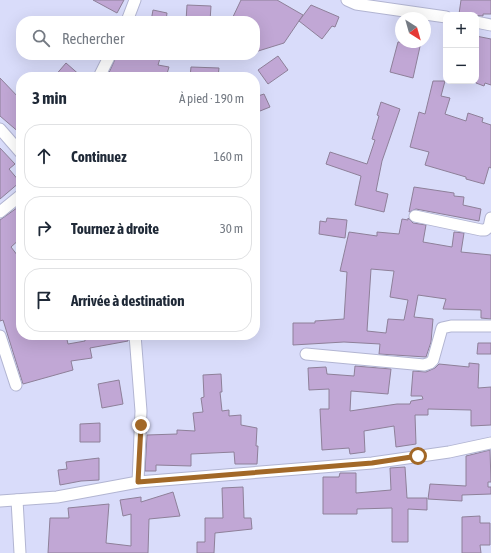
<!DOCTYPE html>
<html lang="fr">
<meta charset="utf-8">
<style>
body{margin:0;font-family:"Asap Condensed",sans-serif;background:#f6f6f7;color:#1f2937}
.controls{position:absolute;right:12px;top:12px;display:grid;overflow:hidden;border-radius:8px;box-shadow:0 4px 16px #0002}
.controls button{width:36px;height:36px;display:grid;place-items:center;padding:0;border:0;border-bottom:1px solid #e0e1e3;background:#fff;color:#1f2937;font:20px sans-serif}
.compass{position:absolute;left:395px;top:12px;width:36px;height:36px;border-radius:50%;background:#fff;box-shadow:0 4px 16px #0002;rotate:143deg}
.stop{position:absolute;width:12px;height:12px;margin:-9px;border:3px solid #a26827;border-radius:50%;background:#fff}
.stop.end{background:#a26827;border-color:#fff;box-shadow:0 1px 4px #0008}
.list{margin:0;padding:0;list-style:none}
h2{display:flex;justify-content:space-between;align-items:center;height:52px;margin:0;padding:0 16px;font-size:17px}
h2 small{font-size:13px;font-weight:400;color:#747a83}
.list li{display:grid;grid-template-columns:26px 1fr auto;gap:12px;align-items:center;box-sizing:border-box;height:64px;margin:0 8px 8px;padding:0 8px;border:1px solid #e0e1e3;border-radius:16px}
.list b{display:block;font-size:15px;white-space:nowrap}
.list em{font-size:13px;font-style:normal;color:#747a83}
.icon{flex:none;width:22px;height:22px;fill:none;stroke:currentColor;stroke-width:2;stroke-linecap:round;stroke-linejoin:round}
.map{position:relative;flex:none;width:491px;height:553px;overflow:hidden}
.search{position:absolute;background:#fff;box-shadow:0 4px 16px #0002;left:16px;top:16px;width:244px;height:44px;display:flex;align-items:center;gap:10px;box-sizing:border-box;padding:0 14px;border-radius:16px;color:#747a83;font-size:15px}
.panel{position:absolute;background:#fff;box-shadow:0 4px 16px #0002;left:16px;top:72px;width:244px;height:268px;border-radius:16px}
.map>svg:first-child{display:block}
.building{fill:#c1a7d5;stroke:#8e8099;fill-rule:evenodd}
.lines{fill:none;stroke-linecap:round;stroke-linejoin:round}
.minor-casing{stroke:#b2b5d2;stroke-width:13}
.minor{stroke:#fff;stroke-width:11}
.route{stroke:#a26827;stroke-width:5}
</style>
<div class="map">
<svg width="491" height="553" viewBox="0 0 491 553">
<rect width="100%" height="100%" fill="#d9dcfa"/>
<g class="building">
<path d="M 93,0 L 124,0 L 117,13 Z"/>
<path d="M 241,0 L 277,0 L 303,15 L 284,43 L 255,52 L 255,21 L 231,21 Z"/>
<path d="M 461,0 L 491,0 L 491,14 L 483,14 L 483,16 L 459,14 Z"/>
<path d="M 187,5 L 211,6 L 210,21 L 186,21 Z"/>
<path d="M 311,5 L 339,17 L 335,27 L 332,26 L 322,39 L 299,21 Z"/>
<path d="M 153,10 L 167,13 L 166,21 L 151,21 Z"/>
<path d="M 476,36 L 491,39 L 491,85 L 485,83 L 484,86 L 476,83 Z"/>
<path d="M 398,42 L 421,42 L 413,78 L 390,72 Z"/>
<path d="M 117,55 L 161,55 L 158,65 L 169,67 L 166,77 L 107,77 Z"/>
<path d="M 278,56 L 288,70 L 268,84 L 258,70 Z"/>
<path d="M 66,63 L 82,77 L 54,77 Z"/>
<path d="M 191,67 L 219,68 L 218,77 L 190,77 Z"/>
<path d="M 0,78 L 21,100 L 21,134 L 0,116 Z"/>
<path d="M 433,81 L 445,81 L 441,96 L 450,98 L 445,114 L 466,121 L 468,113 L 483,118 L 482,122 L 491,125 L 491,168 L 489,167 L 484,184 L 466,179 L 466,177 L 425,165 L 429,152 L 410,147 L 419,112 L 425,114 Z"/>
<path d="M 264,94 L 270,107 L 255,113 L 255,97 Z"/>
<path d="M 381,102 L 400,109 L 382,161 L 376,191 L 388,194 L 384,212 L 355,205 L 361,176 L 326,164 L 330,152 L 367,164 L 375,140 L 372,139 L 379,116 L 377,115 Z"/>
<path d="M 0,148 L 15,164 L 9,169 L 20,182 L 0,199 Z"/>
<path d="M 414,187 L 454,193 L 454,196 L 464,197 L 463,205 L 481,209 L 479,221 L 416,209 L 409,212 Z"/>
<path d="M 21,205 L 21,238 L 11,247 L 21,260 L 21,335 L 66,335 L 68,344 L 85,341 L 85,335 L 128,335 L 128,341 L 90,348 L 92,358 L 71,361 L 73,370 L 23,384 L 3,320 L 0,321 L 0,220 Z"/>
<path d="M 327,218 L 347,220 L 345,238 L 319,234 L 320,221 L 326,222 Z"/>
<path d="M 408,218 L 413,223 L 426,225 L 423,242 L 452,247 L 454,232 L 464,233 L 461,252 L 491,255 L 491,319 L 481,318 L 481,310 L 443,309 L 446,299 L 418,295 L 414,317 L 433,319 L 431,342 L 426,357 L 379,354 L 380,344 L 344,342 L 293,345 L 293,323 L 315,323 L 315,321 L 344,319 L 347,272 L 340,271 L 349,232 L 377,236 L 377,232 L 399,234 L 402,219 L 408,220 ZM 371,269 L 394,271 L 390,297 L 408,300 L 404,320 L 388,319 L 386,333 L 367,331 Z"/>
<path d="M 478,343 L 491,343 L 491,354 L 477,354 Z"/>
<path d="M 469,363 L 479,364 L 478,388 L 491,387 L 491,425 L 471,426 L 471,410 L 428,409 L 428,415 L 415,415 L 416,444 L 396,447 L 394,426 L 364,431 L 365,452 L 350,454 L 349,448 L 322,450 L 320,409 L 329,409 L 329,389 L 309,390 L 308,368 L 326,367 L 327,374 L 354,376 L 355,366 L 391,369 L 388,394 L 351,391 L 350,411 L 397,404 L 410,404 L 411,401 L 423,399 L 422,396 L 411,396 L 413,371 L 426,372 L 435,368 L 439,364 L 469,367 Z"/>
<path d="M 221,374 L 222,392 L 220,392 L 222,411 L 229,410 L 229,416 L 241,415 L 241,425 L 257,428 L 256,446 L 258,446 L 257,464 L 235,464 L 234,452 L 191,454 L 191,466 L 156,465 L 156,471 L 145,471 L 147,435 L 177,434 L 177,430 L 195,431 L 193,413 L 203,412 L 201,398 L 204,397 L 203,375 Z"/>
<path d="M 119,380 L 123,404 L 102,408 L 98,384 Z"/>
<path d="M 100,423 L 100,442 L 80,442 L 80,424 Z"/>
<path d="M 490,450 L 491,482 L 488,482 L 488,487 L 491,487 L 491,494 L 462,495 L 462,501 L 428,499 L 430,484 L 466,486 L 466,456 Z"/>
<path d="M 99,458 L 99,480 L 81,481 L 60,485 L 58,470 L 67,469 L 66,462 Z"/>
<path d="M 405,467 L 407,498 L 427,498 L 427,510 L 408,509 L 408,542 L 392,542 L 392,508 L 357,509 L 357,514 L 323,514 L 323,477 L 339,477 L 340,473 L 356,473 L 356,493 L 391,490 L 390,468 Z"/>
<path d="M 243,487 L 244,518 L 251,518 L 252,529 L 215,533 L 214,553 L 197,553 L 197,542 L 205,542 L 205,518 L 223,518 L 222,488 Z"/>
<path d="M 173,492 L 180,516 L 149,519 L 148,553 L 48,553 L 50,518 L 69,518 L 68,508 L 109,504 L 106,543 L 131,546 L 131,514 L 123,516 L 120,500 L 141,497 L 141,502 Z"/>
<path d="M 480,516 L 480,523 L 490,523 L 490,545 L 480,545 L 481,553 L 462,553 L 462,517 Z"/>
</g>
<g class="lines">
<defs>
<g id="minor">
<path d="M 347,0 L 356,4 L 446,17"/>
<path d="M 127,21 L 135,0"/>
<path d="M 476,22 L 491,25"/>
<path d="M 99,77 L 110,55"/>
<path d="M 0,129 L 21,153"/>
<path d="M 0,212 L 21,195"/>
<path d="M 415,216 L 481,230 L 485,230 L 489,227 L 491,218"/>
<path d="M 135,335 L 141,411 L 138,482"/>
<path d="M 0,336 L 16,385"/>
<path d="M 306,354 L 424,365 L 430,363 L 433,360 L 442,328 L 451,326 L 491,326"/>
<path d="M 17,500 L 20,553"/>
<path d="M 0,501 L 57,497 L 138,482 L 372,463 L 449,452 L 491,443"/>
</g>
</defs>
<use href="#minor" class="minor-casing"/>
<use href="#minor" class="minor"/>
</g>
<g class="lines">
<path class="route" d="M 141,425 L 138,482 L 372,463 L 418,456"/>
</g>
</svg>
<div class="controls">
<button>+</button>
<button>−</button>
</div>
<svg class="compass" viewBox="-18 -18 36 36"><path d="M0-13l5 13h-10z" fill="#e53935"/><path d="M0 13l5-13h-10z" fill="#747a83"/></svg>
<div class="stop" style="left:418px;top:456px"></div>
<div class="stop end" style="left:141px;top:425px"></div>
<div class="search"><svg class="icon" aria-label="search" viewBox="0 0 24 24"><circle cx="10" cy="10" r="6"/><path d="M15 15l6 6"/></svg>Rechercher</div>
<section class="panel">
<h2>3 min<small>À pied · 190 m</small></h2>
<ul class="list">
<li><svg class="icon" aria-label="ahead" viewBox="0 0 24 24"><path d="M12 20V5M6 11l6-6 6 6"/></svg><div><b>Continuez</b></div><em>160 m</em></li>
<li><svg class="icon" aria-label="right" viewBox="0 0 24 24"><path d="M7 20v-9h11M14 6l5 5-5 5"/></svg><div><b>Tournez à droite</b></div><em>30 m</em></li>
<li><svg class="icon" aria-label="arrive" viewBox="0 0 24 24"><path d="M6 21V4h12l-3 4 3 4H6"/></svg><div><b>Arrivée à destination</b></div></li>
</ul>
</section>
</div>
